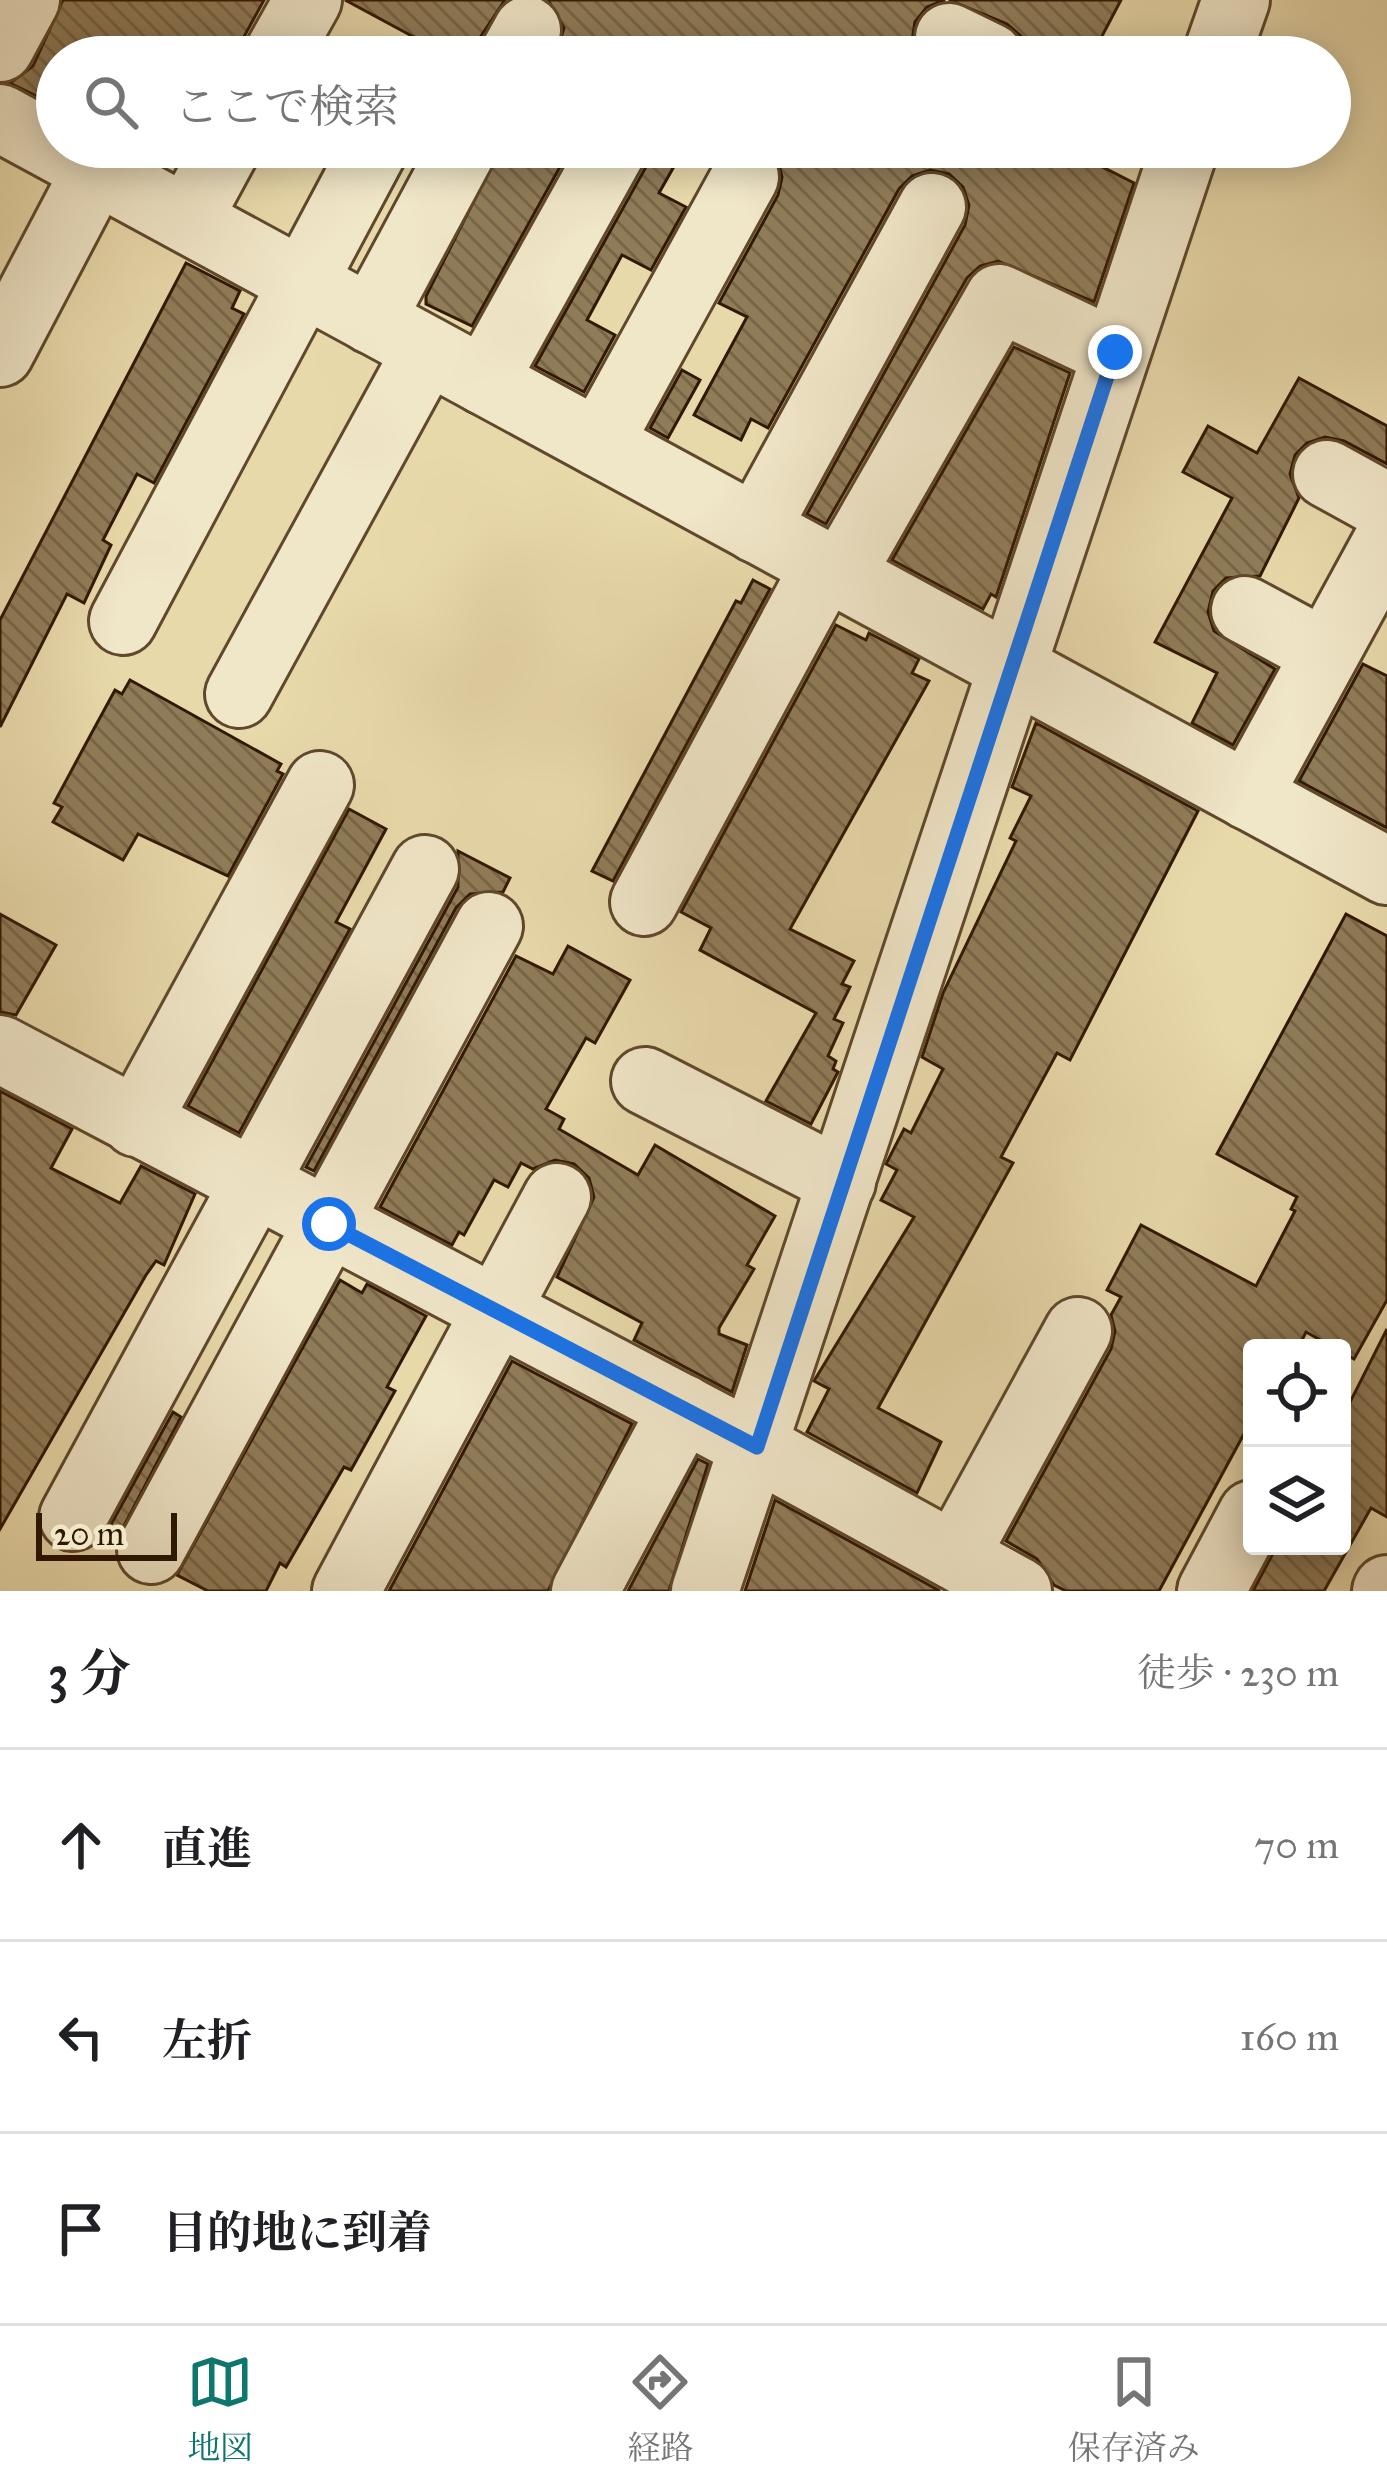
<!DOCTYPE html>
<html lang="ja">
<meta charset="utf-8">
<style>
body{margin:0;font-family:"IM FELL Great Primer","Noto Serif JP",serif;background:#f2f2f2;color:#202124}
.controls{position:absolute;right:36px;bottom:36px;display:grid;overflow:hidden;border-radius:12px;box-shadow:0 6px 30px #0003}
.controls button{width:108px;height:108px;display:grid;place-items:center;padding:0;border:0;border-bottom:3px solid #e0e0e0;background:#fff;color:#202124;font:60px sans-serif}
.scale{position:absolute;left:36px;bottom:30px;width:141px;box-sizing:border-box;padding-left:12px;border:6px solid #311800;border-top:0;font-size:33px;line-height:42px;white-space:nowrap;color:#311800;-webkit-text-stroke:9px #f0e6c8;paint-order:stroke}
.stop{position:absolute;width:36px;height:36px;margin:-27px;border:9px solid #1a73e8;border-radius:50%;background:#fff}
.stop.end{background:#1a73e8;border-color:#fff;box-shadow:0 3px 12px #0008}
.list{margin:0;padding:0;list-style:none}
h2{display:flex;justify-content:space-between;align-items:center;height:156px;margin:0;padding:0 48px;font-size:51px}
h2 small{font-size:39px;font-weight:400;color:#757577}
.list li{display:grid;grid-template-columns:78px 1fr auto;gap:36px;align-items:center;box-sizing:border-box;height:192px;padding:0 48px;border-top:3px solid #e0e0e0}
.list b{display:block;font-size:45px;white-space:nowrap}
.list em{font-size:39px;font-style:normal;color:#757577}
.icon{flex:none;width:66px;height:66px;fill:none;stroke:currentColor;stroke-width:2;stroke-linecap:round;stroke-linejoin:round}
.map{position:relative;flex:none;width:1387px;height:1591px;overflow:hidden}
.search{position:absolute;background:#fff;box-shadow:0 6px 30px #0003;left:36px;right:36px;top:36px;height:132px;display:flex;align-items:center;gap:30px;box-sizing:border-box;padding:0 42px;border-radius:66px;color:#757577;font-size:45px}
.sheet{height:732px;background:#fff}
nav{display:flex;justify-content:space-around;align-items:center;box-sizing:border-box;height:168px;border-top:3px solid #e0e0e0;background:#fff;font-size:33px;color:#757577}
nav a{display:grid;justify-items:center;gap:6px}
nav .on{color:#0f766e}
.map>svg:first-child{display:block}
.building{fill:url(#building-back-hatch);stroke:#311800;stroke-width:3}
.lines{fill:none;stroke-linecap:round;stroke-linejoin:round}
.minor-casing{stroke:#5f482b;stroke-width:72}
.minor{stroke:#f0e6c8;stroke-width:66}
.route{stroke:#1a73e8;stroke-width:15}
</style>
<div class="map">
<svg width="1387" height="1591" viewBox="0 0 1387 1591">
<defs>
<pattern id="building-back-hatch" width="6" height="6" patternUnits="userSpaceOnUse" patternTransform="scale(3)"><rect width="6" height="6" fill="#907c59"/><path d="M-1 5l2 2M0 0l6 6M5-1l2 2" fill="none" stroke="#766547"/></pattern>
</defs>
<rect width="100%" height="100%" fill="#e8d9ab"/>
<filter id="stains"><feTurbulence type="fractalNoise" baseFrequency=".00167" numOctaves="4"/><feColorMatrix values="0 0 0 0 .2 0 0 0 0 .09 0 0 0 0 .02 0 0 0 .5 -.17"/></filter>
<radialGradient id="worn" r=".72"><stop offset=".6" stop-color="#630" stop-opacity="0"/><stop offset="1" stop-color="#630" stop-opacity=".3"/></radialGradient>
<g class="building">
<path d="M 63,0 L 264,0 L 233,57 L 57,57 L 57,106 L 10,83 L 33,66 Z"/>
<path d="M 345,0 L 505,0 L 479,39 L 475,57 L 451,57 Z"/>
<path d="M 548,0 L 945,0 L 927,7 L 915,22 L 912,41 L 917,57 L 555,57 L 564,28 Z"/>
<path d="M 949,0 L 1121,0 L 1091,57 L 1027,57 L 1022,37 L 1007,24 Z"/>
<path d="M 501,147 L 571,147 L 472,326 L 426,304 L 426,296 Z"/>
<path d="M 651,147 L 685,147 L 659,193 L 686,207 L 651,270 L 622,255 L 587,320 L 615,335 L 584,392 L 535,366 L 647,165 Z"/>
<path d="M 786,147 L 1091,147 L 1085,158 L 1134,183 L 1094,302 L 998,261 L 980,266 L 967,278 L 826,524 L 807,514 L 965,225 L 969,205 L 963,187 L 949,174 L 930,170 L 912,176 L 899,189 L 768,428 L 751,419 L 741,440 L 694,415 L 747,317 L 719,303 L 778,195 L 782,177 L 778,162 Z"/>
<path d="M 186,263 L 240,291 L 232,308 L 244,314 L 154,483 L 137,474 L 103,540 L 111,545 L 84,603 L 67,594 L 0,727 L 0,620 Z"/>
<path d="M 1014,347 L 1070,373 L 996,597 L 991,594 L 983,609 L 892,560 Z"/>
<path d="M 682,370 L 700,380 L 668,438 L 650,428 Z"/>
<path d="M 1299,378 L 1387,426 L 1387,464 L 1344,441 L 1325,437 L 1307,443 L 1295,455 L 1290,474 L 1299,498 L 1260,576 L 1226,578 L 1213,591 L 1208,612 L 1214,631 L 1275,669 L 1233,745 L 1192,723 L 1217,673 L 1155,642 L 1232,498 L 1183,472 L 1208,426 L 1257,453 Z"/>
<path d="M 753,580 L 770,589 L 613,881 L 592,871 L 736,601 L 741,603 Z"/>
<path d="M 836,625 L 866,640 L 869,633 L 919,659 L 912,673 L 929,681 L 790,929 L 854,961 L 842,984 L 850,987 L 834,1019 L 843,1023 L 828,1056 L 836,1061 L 833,1069 L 838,1072 L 811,1124 L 766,1101 L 816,1013 L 700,950 L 711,928 L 681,912 Z"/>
<path d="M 1363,664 L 1387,676 L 1387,828 L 1299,781 Z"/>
<path d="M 130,680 L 281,764 L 277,771 L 283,774 L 228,876 L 138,834 L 123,860 L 53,822 L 62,807 L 54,803 L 90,736 L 115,690 L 122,694 Z"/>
<path d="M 1036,723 L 1198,811 L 1070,1060 L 1057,1053 L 1001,1157 L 1013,1163 L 878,1408 L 941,1442 L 917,1493 L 807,1432 L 829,1389 L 814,1381 L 914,1217 L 881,1200 L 897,1170 L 886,1164 L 904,1129 L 911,1133 L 943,1069 L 922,1057 L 943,993 L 1016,841 L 1010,838 L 1031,796 L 1012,787 Z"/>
<path d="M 349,809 L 386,829 L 336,922 L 350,929 L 239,1133 L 188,1106 Z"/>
<path d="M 458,851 L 510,878 L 503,892 L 470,894 L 456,908 L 314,1171 L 306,1167 L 458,887 Z"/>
<path d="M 0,914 L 56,945 L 16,1015 L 0,1012 Z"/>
<path d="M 1346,914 L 1387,936 L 1387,1300 L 1354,1359 L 1306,1332 L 1298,1348 L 1252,1348 L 1252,1419 L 1159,1591 L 1066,1591 L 1054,1585 L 1037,1559 L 1006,1541 L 1111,1349 L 1115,1331 L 1111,1315 L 1121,1297 L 1107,1290 L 1141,1225 L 1256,1286 L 1295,1211 L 1291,1209 L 1297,1197 L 1217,1154 Z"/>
<path d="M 568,946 L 630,980 L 595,1043 L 586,1038 L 546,1109 L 564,1119 L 559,1129 L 638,1175 L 655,1145 L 775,1216 L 747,1265 L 754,1269 L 719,1328 L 719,1334 L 747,1345 L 732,1392 L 634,1340 L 642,1323 L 557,1277 L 594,1197 L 589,1178 L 574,1164 L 555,1160 L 533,1169 L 521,1163 L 508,1187 L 494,1180 L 464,1235 L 459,1232 L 452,1245 L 380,1207 L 516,956 L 553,974 Z"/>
<path d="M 0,1091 L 72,1129 L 51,1168 L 120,1203 L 141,1166 L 195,1194 L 164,1265 L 156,1261 L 146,1275 L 0,1529 Z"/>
<path d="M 340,1280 L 362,1293 L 367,1284 L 426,1316 L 387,1387 L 395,1391 L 351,1470 L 344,1467 L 286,1567 L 280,1563 L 266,1591 L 208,1591 L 177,1575 Z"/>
<path d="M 1387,1329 L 1387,1517 L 1371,1508 L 1324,1591 L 1253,1591 L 1277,1546 L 1342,1546 L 1342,1418 Z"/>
<path d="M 512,1361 L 632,1424 L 548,1591 L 389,1591 Z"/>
<path d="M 173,1412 L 181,1417 L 115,1543 L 104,1537 Z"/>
<path d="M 698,1459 L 708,1464 L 669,1591 L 628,1591 Z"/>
<path d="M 775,1500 L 940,1591 L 745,1591 Z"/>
</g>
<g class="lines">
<defs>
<g id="minor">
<path d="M 949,37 L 990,57"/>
<path d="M 0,48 L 26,0"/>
<path d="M 276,57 L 308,0"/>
<path d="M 512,57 L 527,30"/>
<path d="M 1216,57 L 1236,0"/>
<path d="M 0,118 L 1387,871"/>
<path d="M 188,219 L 227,147"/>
<path d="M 371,320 L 464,147"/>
<path d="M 0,353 L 96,170"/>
<path d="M 484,381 L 614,147"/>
<path d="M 599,443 L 745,177"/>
<path d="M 1327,474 L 1387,507"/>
<path d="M 756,529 L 932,207"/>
<path d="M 841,574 L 999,298 L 1115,353"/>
<path d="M 1245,610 L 1325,653"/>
<path d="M 123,621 L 375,147"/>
<path d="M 239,694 L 427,350"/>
<path d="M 1248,796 L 1387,541"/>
<path d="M 644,902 L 825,566"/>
<path d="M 0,1049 L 756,1447 L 1018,1591"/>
<path d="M 645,1081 L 842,1182"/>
<path d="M 136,1123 L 320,785"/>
<path d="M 73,1517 L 425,869"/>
<path d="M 151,1550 L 489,926"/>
<path d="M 955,1556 L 1078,1331"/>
<path d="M 346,1591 L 557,1197"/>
<path d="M 585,1591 L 683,1408"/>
<path d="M 705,1591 L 1185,147"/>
<path d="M 1211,1591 L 1252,1514"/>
<path d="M 1386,1591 L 1387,1589"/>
</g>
</defs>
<use href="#minor" class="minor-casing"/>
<use href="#minor" class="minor"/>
</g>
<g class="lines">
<path class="route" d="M 329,1224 L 757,1447 L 1115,352"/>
</g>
<rect width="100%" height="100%" filter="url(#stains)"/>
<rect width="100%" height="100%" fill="url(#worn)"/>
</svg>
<div class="controls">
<button><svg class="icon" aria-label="locate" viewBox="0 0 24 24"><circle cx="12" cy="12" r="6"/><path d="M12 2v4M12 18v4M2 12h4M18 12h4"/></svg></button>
<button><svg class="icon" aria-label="layers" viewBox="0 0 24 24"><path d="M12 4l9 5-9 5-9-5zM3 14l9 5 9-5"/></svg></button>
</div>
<div class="scale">20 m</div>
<div class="stop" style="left:329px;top:1224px"></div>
<div class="stop end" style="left:1115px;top:352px"></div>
<div class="search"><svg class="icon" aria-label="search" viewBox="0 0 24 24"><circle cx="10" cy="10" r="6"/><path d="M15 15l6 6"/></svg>ここで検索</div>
</div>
<section class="sheet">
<h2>3 分<small>徒歩 · 230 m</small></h2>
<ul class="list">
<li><svg class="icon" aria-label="ahead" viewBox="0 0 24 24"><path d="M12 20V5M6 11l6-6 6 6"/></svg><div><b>直進</b></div><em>70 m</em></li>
<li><svg class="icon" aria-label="left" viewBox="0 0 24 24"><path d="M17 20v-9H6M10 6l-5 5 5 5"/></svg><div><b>左折</b></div><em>160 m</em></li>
<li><svg class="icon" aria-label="arrive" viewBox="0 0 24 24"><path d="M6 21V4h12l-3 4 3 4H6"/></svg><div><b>目的地に到着</b></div></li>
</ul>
</section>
<nav>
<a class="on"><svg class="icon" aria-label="map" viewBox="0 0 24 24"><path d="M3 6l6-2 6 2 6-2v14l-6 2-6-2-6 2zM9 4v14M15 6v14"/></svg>地図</a>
<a><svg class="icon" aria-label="directions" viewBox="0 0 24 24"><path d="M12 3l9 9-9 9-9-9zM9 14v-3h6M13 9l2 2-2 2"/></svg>経路</a>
<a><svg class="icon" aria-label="saved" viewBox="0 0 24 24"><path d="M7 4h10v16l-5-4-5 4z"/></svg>保存済み</a>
</nav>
